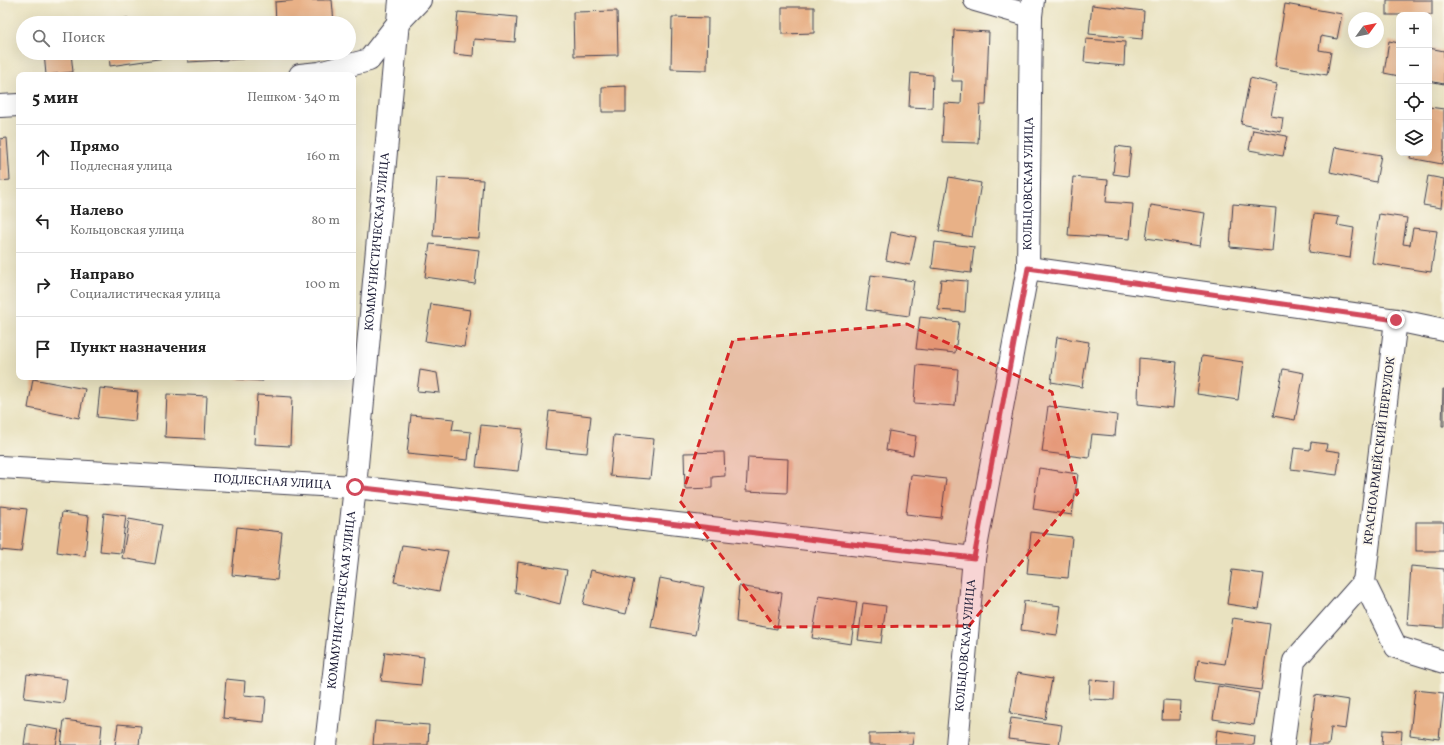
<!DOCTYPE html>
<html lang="ru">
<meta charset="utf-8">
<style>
body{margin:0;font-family:Vollkorn,serif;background:#f6f6f6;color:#222}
.controls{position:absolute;right:12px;top:12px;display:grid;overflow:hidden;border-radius:8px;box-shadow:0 4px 16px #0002}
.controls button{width:36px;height:36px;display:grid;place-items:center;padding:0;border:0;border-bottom:1px solid #e0e0e0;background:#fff;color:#222;font:20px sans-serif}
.compass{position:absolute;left:1348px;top:12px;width:36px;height:36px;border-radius:50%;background:#fff;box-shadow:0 4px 16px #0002;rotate:57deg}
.stop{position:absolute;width:12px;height:12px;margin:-9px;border:3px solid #d1495b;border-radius:50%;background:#fff}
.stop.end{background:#d1495b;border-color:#fff;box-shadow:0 1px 4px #0008}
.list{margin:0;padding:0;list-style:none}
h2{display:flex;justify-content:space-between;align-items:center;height:52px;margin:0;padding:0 16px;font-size:17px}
h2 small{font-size:13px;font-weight:400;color:#767676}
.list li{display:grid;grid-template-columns:26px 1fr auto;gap:12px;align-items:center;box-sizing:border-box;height:64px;padding:0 16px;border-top:1px solid #e0e0e0}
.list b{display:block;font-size:15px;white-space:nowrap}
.list p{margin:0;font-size:13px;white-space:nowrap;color:#767676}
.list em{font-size:13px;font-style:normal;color:#767676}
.icon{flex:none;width:22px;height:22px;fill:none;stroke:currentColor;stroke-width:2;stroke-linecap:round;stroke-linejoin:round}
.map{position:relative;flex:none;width:1444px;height:745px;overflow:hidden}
.search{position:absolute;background:#fff;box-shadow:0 4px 16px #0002;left:16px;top:16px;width:340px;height:44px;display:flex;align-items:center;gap:10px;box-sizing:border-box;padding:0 14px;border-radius:22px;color:#767676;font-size:15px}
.panel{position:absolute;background:#fff;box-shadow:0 4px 16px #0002;left:16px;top:72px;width:340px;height:308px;border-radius:8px}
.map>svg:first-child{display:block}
.building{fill:#e8b187}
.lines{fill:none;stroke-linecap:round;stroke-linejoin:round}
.street-casing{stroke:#403f4f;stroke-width:24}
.street{stroke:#fff;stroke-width:22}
.route{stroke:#d1495b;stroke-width:5}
.marked{fill:#d62828;fill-opacity:0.2;stroke:#d62828;stroke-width:3;stroke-dasharray:8 5;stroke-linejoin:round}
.labels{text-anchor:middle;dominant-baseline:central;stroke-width:4;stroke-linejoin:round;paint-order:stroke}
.street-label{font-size:12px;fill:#22223b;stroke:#fbf7ec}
</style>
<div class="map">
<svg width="1444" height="745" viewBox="0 0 1444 745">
<rect width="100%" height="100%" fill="#fbf7ec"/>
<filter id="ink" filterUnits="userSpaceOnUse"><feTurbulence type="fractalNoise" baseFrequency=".025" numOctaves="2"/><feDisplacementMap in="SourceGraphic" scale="8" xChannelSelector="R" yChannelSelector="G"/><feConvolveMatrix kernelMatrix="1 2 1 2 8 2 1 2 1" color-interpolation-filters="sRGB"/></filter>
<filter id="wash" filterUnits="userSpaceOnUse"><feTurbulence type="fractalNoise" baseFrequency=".012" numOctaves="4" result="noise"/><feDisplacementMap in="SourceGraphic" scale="16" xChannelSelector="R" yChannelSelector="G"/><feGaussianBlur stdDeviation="0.9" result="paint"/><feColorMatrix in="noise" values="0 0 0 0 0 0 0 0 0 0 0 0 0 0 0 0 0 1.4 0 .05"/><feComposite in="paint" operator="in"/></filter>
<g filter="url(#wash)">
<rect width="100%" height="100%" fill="#e9e2c0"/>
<g id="blocks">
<g class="building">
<path d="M 299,0 L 332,0 L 334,23 L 276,23 L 275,2 Z"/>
<rect x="1387" y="0" width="45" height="15"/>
<path d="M 1285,4 L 1342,14 L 1337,39 L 1321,36 L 1319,50 L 1331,52 L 1327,75 L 1275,66 Z"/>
<path d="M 1092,5 L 1144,11 L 1142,39 L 1089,34 Z"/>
<path d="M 782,7 L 814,7 L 814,33 L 782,34 Z"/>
<path d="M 617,11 L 618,55 L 574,56 L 573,12 Z"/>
<path d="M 458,12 L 517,17 L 515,42 L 474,39 L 473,56 L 454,54 Z"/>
<path d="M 672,17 L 708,18 L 707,70 L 671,69 Z"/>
<path d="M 127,18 L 128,23 L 104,23 L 104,22 Z"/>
<path d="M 242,19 L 242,23 L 202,23 L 202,21 Z"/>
<path d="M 954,30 L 989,32 L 986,105 L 980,105 L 978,143 L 942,142 L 944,103 L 961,104 L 962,81 L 952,81 Z"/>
<path d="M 1086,39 L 1125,42 L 1124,66 L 1084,62 Z"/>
<path d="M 1389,41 L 1399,43 L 1399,76 L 1384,73 Z"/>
<path d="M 1429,48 L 1444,51 L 1444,84 L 1429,81 Z"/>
<path d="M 44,53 L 71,53 L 73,72 L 46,75 Z"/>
<path d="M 109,53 L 164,53 L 165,58 L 110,66 Z"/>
<path d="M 188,53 L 244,53 L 244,59 L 188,62 Z"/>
<path d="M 911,73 L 933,75 L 932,108 L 909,107 Z"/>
<path d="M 1250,78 L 1277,84 L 1271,116 L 1283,118 L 1281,132 L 1241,124 Z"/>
<path d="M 626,86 L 626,112 L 602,112 L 602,87 Z"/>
<path d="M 1429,107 L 1444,109 L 1444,150 L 1442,164 L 1410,158 L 1411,153 L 1429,153 Z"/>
<path d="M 1253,130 L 1287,136 L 1283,156 L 1249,150 Z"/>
<path d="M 7,138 L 10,180 L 0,181 L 0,139 Z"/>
<path d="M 1116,146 L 1131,148 L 1128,176 L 1113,174 Z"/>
<path d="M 1335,147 L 1381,155 L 1376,182 L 1330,172 Z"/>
<path d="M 1428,176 L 1444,179 L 1441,208 L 1423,205 Z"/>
<path d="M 949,177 L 981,183 L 972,237 L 939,231 Z"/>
<path d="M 1073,177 L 1108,180 L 1106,202 L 1133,204 L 1130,239 L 1068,235 Z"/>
<path d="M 437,178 L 483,180 L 479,238 L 433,236 Z"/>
<path d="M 1233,204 L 1276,208 L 1272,251 L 1230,247 Z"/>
<path d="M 1151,205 L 1205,213 L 1200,246 L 1146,238 Z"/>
<path d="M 1314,214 L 1339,217 L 1337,225 L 1354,228 L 1350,258 L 1309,252 Z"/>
<path d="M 1379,214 L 1407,218 L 1403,244 L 1410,245 L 1413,228 L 1437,231 L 1431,272 L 1372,263 Z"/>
<path d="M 891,232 L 916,237 L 910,265 L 886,260 Z"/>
<path d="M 935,242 L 974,247 L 971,273 L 932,268 Z"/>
<path d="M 430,244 L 479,250 L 475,284 L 425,277 Z"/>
<path d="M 871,275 L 914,281 L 909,316 L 866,310 Z"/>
<path d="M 941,279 L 967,281 L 965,312 L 938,310 Z"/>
<path d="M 431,304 L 470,310 L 464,347 L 425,341 Z"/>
<path d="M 920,317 L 959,322 L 955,353 L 916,349 Z"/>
<path d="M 1057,337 L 1089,342 L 1082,387 L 1051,382 Z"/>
<path d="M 1202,356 L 1243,362 L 1238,400 L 1197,394 Z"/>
<path d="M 1139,358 L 1177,362 L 1173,408 L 1138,404 Z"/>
<path d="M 917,365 L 958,369 L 955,406 L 914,403 Z"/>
<path d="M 1283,369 L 1304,373 L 1295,420 L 1273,416 Z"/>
<path d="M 420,370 L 437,373 L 440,393 L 417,391 Z"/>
<path d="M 237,377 L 263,377 L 263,381 L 237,379 Z"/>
<path d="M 33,379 L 85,389 L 79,418 L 28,408 Z"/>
<path d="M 100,388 L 138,392 L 135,421 L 97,417 Z"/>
<path d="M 1443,389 L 1444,389 L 1444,426 L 1442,426 Z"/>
<path d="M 167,394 L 207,396 L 205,439 L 165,437 Z"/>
<path d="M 257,395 L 292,397 L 290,446 L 254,444 Z"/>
<path d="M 1048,406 L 1117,415 L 1115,436 L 1092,434 L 1089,458 L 1042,452 Z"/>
<path d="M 549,411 L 591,416 L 587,453 L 545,449 Z"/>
<path d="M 411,415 L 454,419 L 452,430 L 471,432 L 468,460 L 407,454 Z"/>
<path d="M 481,425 L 523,429 L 518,471 L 476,467 Z"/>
<path d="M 889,431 L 916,436 L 913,455 L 886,450 Z"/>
<path d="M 614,435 L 654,439 L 650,479 L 610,476 Z"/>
<path d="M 1311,442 L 1327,444 L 1326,450 L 1340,452 L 1337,475 L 1291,469 L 1294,448 L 1310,450 Z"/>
<path d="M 724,452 L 725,476 L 712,477 L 712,488 L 685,489 L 684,453 Z"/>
<path d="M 748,457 L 788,459 L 787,493 L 746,491 Z"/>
<path d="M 1039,468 L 1078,474 L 1072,515 L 1033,509 Z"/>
<path d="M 911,475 L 946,479 L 941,518 L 906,514 Z"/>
<path d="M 0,506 L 27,509 L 21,552 L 0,550 Z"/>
<path d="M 62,512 L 89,516 L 85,556 L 57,552 Z"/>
<path d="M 104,513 L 126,516 L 121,553 L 100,551 Z"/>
<path d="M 129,519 L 162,525 L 155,564 L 122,558 Z"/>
<rect x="1416" y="522" width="28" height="29"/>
<path d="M 237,527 L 282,532 L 277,580 L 232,575 Z"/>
<path d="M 1031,532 L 1072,537 L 1068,578 L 1027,574 Z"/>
<path d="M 402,545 L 448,551 L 439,591 L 394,582 Z"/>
<path d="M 518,562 L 567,570 L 560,604 L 515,592 Z"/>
<path d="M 1411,566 L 1444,569 L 1444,628 L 1407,625 Z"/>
<path d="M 591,570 L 634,580 L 626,614 L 583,604 Z"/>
<path d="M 1232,570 L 1264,574 L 1259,609 L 1227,604 Z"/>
<path d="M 660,578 L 704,587 L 695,635 L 651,627 Z"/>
<path d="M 739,586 L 782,593 L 777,629 L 736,622 Z"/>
<path d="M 819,596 L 857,602 L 851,644 L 812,638 Z"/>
<path d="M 1024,601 L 1061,606 L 1057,635 L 1021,630 Z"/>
<path d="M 863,603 L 886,606 L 881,643 L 858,640 Z"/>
<path d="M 1233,618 L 1270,624 L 1261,690 L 1195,681 L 1198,660 L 1225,664 Z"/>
<path d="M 385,652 L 424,657 L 421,685 L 381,681 Z"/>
<path d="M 1017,673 L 1052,679 L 1045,719 L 1010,713 Z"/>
<path d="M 27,674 L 67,679 L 64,703 L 24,698 Z"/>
<path d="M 226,679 L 245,681 L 244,695 L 266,697 L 264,722 L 223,718 Z"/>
<path d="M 1090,680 L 1115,682 L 1114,700 L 1089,699 Z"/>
<path d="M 1218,686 L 1259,693 L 1254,725 L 1213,719 Z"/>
<path d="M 1415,690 L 1444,693 L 1439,739 L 1410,735 Z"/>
<path d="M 1315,695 L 1349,700 L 1345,729 L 1331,727 L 1329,745 L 1309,745 Z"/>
<path d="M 1163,700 L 1181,701 L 1180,720 L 1162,720 Z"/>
<path d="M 1011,718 L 1062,725 L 1059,745 L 1008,739 Z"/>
<path d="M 64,720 L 102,725 L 100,745 L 61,745 Z"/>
<path d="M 375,721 L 429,725 L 428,745 L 373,745 Z"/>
<path d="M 27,724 L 59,730 L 56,745 L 24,745 Z"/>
<path d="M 118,724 L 141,726 L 139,745 L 115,745 Z"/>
<path d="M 1217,730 L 1255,736 L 1254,745 L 1215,745 Z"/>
<path d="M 1383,730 L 1402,731 L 1401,745 L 1382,745 Z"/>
<path d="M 914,733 L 912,745 L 869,745 L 869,734 Z"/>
</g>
</g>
</g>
<g filter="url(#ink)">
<use href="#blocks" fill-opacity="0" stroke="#403f4f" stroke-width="1"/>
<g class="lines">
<defs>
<g id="street">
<path d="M 975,0 L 1031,16"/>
<path d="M 300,75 L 319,73 L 369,60 L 398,23 L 420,0"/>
<path d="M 0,106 L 19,105"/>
<path d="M 1028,268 L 1396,320 L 1444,330"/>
<path d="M 1396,320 L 1364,582 L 1396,647 L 1444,662"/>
<path id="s1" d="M 0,467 L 355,487 L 974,558"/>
<path id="s2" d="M 326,745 L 355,487 L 400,0"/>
<path id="s3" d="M 957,745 L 974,558 L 1028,268 L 1031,16 L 1033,0"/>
<path d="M 1283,745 L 1294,661 L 1364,582"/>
</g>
</defs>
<use href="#street" class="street-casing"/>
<use href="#street" class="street"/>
</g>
</g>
<g class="lines" filter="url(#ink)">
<path class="route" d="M 355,487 L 974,558 L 1028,268 L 1396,320"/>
</g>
<path class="marked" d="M 907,324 L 1052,392 L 1078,493 L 969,626 L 775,627 L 680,501 L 733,340 Z"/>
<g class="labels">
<g class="street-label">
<text stroke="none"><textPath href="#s3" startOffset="567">КОЛЬЦОВСКАЯ УЛИЦА</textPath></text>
<text stroke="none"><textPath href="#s2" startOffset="506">КОММУНИСТИЧЕСКАЯ УЛИЦА</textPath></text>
<text transform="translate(1380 451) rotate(-83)">КРАСНОАРМЕЙСКИЙ ПЕРЕУЛОК</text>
<text stroke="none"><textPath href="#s1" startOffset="273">ПОДЛЕСНАЯ УЛИЦА</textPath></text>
<text stroke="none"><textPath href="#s2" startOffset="146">КОММУНИСТИЧЕСКАЯ УЛИЦА</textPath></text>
<text stroke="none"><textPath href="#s3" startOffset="100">КОЛЬЦОВСКАЯ УЛИЦА</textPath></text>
</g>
</g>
</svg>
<div class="controls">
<button>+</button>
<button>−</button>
<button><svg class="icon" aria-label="locate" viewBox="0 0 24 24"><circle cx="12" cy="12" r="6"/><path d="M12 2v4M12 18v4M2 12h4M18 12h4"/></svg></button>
<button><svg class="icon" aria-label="layers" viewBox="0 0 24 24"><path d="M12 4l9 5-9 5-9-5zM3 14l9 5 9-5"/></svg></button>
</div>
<svg class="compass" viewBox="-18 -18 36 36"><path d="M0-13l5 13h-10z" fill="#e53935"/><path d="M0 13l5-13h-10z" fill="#767676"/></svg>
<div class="stop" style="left:355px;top:487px"></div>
<div class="stop end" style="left:1396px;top:320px"></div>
<div class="search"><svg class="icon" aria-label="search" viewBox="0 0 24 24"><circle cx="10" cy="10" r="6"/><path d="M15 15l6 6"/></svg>Поиск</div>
<section class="panel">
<h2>5 мин<small>Пешком · 340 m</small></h2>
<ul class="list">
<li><svg class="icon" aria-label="ahead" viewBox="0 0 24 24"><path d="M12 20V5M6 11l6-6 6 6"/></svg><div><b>Прямо</b><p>Подлесная улица</p></div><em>160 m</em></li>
<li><svg class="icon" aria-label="left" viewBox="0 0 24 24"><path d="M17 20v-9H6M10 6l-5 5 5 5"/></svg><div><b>Налево</b><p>Кольцовская улица</p></div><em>80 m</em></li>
<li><svg class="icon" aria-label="right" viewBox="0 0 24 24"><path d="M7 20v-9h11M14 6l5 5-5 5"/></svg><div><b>Направо</b><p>Социалистическая улица</p></div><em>100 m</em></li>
<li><svg class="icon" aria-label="arrive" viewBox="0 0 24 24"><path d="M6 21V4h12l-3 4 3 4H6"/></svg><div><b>Пункт назначения</b></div></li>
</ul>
</section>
</div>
